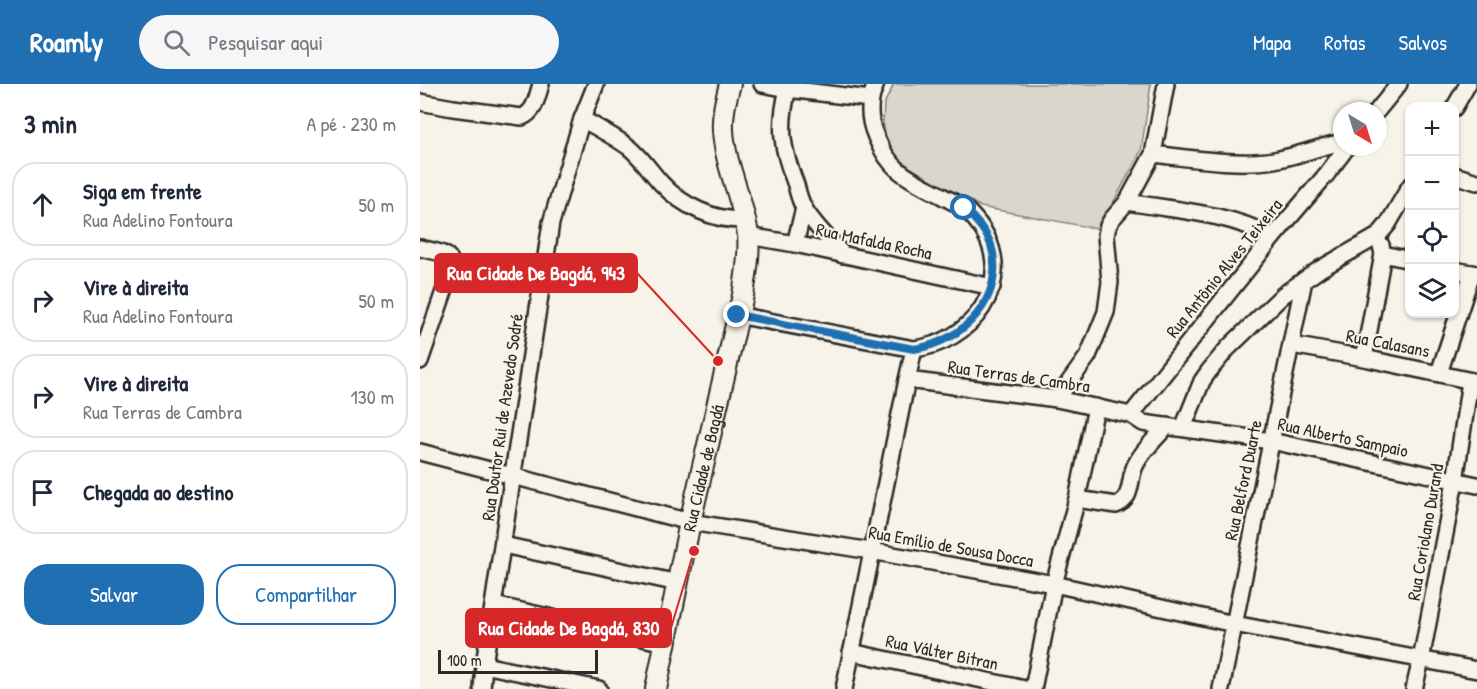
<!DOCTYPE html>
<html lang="pt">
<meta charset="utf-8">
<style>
body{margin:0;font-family:"Patrick Hand",sans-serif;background:#f6f6f7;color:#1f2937}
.controls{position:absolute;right:18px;top:18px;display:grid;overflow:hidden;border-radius:12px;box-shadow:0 2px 4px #0004}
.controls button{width:54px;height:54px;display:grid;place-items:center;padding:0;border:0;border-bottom:2px solid #e0e1e3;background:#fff;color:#1f2937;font:30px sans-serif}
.compass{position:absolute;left:913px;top:18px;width:54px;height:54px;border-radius:50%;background:#fff;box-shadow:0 2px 4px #0004;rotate:142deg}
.scale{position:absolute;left:18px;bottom:15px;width:160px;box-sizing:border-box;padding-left:6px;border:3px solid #2b2b2b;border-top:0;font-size:16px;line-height:21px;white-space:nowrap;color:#2b2b2b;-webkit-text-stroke:4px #f7f3e8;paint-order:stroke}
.stop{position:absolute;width:18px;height:18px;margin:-14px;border:4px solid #1f6fb2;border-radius:50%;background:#fff}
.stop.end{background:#1f6fb2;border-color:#fff;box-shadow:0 2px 6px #0008}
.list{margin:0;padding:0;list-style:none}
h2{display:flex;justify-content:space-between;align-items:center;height:78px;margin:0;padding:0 24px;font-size:26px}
h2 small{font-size:20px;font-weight:400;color:#747a83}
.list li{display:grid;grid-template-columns:39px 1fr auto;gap:18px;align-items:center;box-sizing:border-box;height:84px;margin:0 12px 12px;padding:0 12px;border:2px solid #e0e1e3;border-radius:24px}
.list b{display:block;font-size:22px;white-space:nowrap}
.list p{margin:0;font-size:20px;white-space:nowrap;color:#747a83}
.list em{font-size:20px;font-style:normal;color:#747a83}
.actions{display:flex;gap:12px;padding:18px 24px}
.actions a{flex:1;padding:14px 0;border:2px solid #1f6fb2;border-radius:24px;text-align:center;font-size:21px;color:#1f6fb2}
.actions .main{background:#1f6fb2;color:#fff}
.icon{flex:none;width:33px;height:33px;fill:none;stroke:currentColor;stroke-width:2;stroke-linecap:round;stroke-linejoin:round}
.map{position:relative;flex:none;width:1057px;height:605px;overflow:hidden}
header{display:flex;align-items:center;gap:36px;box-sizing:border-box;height:84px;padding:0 30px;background:#1f6fb2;color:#fff}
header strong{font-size:28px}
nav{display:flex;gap:33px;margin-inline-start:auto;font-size:21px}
.search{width:420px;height:54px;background:#f6f6f7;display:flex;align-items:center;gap:15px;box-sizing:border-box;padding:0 21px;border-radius:33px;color:#747a83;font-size:22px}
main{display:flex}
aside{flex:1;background:#fff}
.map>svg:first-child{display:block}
.built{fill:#e8e4da}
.green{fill:#dad6cc;stroke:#82807c;stroke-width:1.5}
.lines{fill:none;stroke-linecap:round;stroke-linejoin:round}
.minor-casing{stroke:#2b2b2b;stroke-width:20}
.major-casing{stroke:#2b2b2b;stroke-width:24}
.minor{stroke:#f7f3e8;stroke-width:15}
.major{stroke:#f7f3e8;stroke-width:20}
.route{stroke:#1f6fb2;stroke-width:8}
.labels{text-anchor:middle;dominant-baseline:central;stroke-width:4.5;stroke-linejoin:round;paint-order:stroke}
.street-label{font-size:18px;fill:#2b2b2b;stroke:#f7f3e8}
.leader{fill:none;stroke:#d62828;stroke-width:2}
.callout-dot{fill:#d62828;stroke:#f7f3e8;stroke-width:2}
.callout{fill:#d62828;stroke:#d62828;stroke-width:2}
.callout-label{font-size:20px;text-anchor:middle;font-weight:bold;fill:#fff}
</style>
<header>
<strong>Roamly</strong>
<div class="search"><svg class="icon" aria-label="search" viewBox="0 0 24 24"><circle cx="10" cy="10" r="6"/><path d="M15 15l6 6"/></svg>Pesquisar aqui</div>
<nav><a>Mapa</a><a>Rotas</a><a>Salvos</a></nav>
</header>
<main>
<aside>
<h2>3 min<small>A pé · 230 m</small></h2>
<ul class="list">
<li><svg class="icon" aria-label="ahead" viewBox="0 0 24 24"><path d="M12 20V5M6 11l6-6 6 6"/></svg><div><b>Siga em frente</b><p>Rua Adelino Fontoura</p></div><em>50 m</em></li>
<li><svg class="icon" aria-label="right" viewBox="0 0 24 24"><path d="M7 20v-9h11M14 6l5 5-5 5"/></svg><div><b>Vire à direita</b><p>Rua Adelino Fontoura</p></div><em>50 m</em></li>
<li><svg class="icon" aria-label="right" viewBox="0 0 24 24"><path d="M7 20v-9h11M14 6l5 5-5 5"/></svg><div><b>Vire à direita</b><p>Rua Terras de Cambra</p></div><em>130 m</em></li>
<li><svg class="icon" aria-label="arrive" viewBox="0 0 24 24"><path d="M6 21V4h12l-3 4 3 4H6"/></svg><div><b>Chegada ao destino</b></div></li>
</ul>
<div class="actions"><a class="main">Salvar</a><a>Compartilhar</a></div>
</aside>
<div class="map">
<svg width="1057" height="605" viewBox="0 0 1057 605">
<rect width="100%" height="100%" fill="#f7f3e8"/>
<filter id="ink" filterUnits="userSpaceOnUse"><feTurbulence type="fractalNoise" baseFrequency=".0167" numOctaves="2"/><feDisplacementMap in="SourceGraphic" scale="12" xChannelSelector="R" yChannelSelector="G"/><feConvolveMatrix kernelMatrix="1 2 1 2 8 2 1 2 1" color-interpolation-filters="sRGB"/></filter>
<g filter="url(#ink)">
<path class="built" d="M 383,0 L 445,0 L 441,8 Z"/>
<path class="green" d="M 474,0 L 731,0 L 721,67 L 679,145 L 561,123 L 536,109 L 491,89 L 475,74 L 466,54 L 463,38 L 464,20 Z"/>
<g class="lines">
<defs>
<g id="minor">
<path d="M 342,0 L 368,5 L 450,15"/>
<path d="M 456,0 C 448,17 448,35 456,53 C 471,89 489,94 522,112 C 529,116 539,120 545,125 C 575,152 584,189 562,224 C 547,247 521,262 494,265"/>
<path d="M 368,5 C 358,44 362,65 376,101 C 378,109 380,117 384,124 C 392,139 411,157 423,171"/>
<path d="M 0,18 L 33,24 L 102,33 C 115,28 117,13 121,0"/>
<path d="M 1034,24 L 1048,0"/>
<path d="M 957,27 L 979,0"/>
<path d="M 162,35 C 178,44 195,53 210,64 C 222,74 231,88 241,99 C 262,122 294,137 325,136"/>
<path d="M 733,70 C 769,74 818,82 854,76 C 877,72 899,63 922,58"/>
<path d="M 1034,91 L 1057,98"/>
<path d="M 707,118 C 755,126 809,129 853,153"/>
<path d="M 328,152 L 375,160 L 572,203"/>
<path d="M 375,160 L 384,124"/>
<path d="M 961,161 L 963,170 L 990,176"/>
<path d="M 0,164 C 18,169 36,167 30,190 L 0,277"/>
<path d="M 1034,186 L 1057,190"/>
<path d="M 317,231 L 494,265 L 487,296 L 637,315 L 711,331 L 723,339 L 851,357 L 1057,401"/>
<path d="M 872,261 L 944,274 L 1057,298"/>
<path d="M 944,274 L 963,170"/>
<path d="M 1019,289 L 1052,189"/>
<path d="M 637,315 L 668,272 L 686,228 L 690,198 L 686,151 L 688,142 L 692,135 L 707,118 L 733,70 L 746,0"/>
<path d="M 711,331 L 853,153 L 906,91 L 927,63"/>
<path d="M 763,344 L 782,297 L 789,287 L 808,264 L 863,211 L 900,185 L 958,152 L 968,140 L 990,102"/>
<path d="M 0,368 L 270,438 L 451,467 L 634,500 L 814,540 L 1057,586"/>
<path d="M 657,415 L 696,421 C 714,415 708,393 716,380 C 723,366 736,354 747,342"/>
<path d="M 83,461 L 258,499"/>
<path d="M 74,521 L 245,559"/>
<path d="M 431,568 L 605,605"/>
<path d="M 64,581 L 179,605"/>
<path d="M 62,605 L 64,581 L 131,139 L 162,35 L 176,0"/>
<path d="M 424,605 L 487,296"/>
<path d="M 613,605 L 634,500 L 657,415 L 676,323"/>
<path d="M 801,605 L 884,196"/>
<path d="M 994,605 L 1001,576 L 1035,397 L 1050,297"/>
</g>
<g id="major">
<path id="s1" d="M 236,605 L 270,438 L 323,211 C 326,191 330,171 328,151 C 323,115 305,82 303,46 C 302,30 306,15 310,0"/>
</g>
</defs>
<use href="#minor" class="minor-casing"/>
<use href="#major" class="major-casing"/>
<use href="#minor" class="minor"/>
<use href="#major" class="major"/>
</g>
</g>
<g class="lines" filter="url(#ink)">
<path class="route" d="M 317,231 L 494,265 C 543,258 587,214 571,161 C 566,146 554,135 544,124"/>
</g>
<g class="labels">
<g class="street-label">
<text transform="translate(454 157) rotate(12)">Rua Mafalda Rocha</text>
<text transform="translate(804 184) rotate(-51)">Rua Antônio Alves Teixeira</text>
<text transform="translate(968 259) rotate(11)">Rua Calasans</text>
<text transform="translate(599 292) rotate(8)">Rua Terras de Cambra</text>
<text transform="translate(82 333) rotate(-82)">Rua Doutor Rui de Azevedo Sodré</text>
<text transform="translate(923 353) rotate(12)">Rua Alberto Sampaio</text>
<text stroke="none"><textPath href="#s1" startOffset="226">Rua Cidade de Bagdá</textPath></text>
<text transform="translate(823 396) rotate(-78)">Rua Belford Duarte</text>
<text transform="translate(1005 448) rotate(-80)">Rua Coriolano Durand</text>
<text transform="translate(531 462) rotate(10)">Rua Emílio de Sousa Docca</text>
<text transform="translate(522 568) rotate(12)">Rua Válter Bitran</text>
</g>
</g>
<path class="leader" d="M298 277L217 189M274 467L251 544"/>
<g class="callout-dot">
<circle cx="298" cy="277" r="6"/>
<circle cx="274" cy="467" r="6"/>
</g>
<g class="callout">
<rect x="15" y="170" width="202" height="38" rx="6"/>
<rect x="46" y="525" width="205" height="38" rx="6"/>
</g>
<g class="callout-label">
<text x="116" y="196">Rua Cidade De Bagdá, 943</text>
<text x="149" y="551">Rua Cidade De Bagdá, 830</text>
</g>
</svg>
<div class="controls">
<button>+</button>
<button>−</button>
<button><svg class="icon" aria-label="locate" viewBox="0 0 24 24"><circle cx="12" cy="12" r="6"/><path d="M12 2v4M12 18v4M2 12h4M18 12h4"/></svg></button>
<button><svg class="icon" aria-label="layers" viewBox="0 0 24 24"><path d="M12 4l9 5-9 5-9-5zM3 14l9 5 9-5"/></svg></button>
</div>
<svg class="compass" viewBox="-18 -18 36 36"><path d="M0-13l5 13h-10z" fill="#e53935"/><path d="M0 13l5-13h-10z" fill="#747a83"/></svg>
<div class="scale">100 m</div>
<div class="stop" style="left:544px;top:124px"></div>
<div class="stop end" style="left:317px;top:231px"></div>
</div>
</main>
